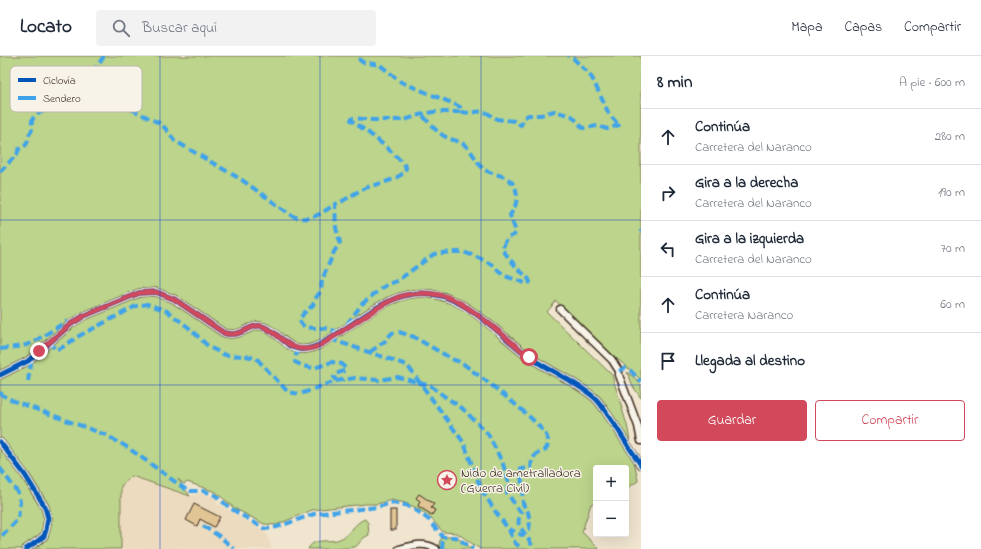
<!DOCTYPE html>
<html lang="es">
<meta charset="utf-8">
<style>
body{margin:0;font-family:"Indie Flower",sans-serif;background:#f2f2f3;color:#1f2937}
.controls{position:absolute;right:12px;bottom:12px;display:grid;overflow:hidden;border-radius:4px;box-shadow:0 4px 16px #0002}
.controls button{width:36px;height:36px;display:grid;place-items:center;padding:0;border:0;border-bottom:1px solid #e0e1e3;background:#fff;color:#1f2937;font:20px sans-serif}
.stop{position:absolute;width:12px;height:12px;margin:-9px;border:3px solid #d1495b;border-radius:50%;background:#fff}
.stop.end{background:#d1495b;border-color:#fff;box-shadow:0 1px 4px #0008}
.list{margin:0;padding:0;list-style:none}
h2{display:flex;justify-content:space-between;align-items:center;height:52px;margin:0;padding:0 16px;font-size:17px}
h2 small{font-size:13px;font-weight:400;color:#747a83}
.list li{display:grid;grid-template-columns:26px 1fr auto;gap:12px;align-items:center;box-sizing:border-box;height:56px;padding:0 16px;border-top:1px solid #e0e1e3}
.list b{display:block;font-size:15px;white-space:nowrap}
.list p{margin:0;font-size:13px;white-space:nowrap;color:#747a83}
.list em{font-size:13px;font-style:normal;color:#747a83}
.actions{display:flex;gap:8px;padding:12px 16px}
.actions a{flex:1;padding:9px 0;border:1px solid #d1495b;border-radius:4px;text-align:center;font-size:14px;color:#d1495b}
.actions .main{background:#d1495b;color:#fff}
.icon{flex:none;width:22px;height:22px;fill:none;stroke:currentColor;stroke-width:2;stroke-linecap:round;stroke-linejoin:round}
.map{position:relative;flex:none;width:641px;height:493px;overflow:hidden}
header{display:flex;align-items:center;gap:24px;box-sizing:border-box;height:56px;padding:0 20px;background:#fff;border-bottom:1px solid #e0e1e3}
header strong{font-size:19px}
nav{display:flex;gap:22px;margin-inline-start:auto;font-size:14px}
.search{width:280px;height:36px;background:#f2f2f3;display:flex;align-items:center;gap:10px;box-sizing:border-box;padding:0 14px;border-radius:4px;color:#747a83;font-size:15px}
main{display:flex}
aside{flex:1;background:#fff}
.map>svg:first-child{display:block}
.built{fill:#ecdbbe}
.green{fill:#bcd48b;stroke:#7c7f54}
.building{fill:#e1c595;stroke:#3b2a1e}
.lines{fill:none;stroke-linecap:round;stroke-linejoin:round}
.minor-casing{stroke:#3b2a1e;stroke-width:9}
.minor{stroke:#f7f3e8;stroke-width:6}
.quiet{stroke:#3fa3ea;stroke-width:4;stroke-dasharray:8 4;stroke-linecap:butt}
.cycleway-casing{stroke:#f7f3e8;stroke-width:8}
.cycleway{stroke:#0057b8;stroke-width:5}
.route{stroke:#d1495b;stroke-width:5}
.grid{fill:none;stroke:#1d4ed8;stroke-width:1;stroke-opacity:0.55}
.labels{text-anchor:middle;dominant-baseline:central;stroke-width:3;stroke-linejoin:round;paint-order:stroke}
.poi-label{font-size:13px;fill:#3b2a1e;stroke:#f7f3e8;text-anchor:start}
.key{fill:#f7f3e8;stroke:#bfb7ab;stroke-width:1}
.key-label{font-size:11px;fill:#3b2a1e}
</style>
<header>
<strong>Locato</strong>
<div class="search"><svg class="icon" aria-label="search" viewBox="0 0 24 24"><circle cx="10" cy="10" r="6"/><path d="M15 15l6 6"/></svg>Buscar aquí</div>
<nav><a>Mapa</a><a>Capas</a><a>Compartir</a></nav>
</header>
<main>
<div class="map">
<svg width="641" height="493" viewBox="0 0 641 493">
<rect width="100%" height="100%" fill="#f0e5cf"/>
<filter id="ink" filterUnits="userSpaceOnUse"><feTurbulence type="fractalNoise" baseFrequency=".025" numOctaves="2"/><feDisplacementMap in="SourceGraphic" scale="8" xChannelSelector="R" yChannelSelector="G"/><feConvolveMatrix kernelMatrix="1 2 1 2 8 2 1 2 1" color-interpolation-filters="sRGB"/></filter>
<g filter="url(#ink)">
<path class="built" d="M 132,420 L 190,440 L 199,437 L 209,441 L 212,439 L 218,443 L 216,447 L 266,476 L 272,493 L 121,493 L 121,430 Z"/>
<g class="green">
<path d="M 0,0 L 641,0 L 641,324 L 621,306 L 612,299 L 556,245 L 547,256 L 612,319 L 627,369 L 638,425 L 626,433 L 626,412 L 596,412 L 596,446 L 591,448 L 582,476 L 599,493 L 480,493 L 457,477 L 443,476 L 429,460 L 417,452 L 405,447 L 391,444 L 377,448 L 365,448 L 312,454 L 276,469 L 264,468 L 234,452 L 216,436 L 187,426 L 184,428 L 178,423 L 190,440 L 132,420 L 121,430 L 121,493 L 0,493 Z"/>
<path d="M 627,316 L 635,322 L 641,329 L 641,342 L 632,329 L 631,325 Z"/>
<path d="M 365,463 L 368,467 L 369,479 C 360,483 360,488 355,491 C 343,493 321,493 308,493 C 313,482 328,486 337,484 C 351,480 353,467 365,463 Z"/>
<path d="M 443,481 L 456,481 L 473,493 L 438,493 L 440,484 Z"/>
</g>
<g class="building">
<path d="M 419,438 L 434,448 L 431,452 L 435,454 L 432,459 L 418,450 L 420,445 L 416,442 Z"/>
<path d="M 194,448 L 220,461 L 214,471 L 200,463 L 197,470 L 186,464 Z"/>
<rect x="390" y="454" width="6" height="20"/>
</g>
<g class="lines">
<defs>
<g id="minor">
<path d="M 560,253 L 612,304 L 619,315 L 619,319 L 638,370 L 641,385"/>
<path d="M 0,319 L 28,305 L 71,268 L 84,260 L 139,237 L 156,236 L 174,243 L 224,277 C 242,282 249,268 261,270 C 276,273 286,292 299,293 C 314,295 328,284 340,276 C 362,262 385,242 412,238 C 459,231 494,275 528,300 C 549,315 575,325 595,342 C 603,350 608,360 615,369 C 623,382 632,396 641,409"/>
<path d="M 0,386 L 25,419 L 45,451 L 48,462 L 46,474 L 44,480 L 39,484 L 26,493"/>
<path d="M 399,493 C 411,490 424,485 436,493"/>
</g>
</defs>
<use href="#minor" class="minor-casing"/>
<use href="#minor" class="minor"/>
<g class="quiet">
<path d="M 104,0 L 88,23 L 80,30 L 80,32 L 104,43 L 129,52 L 159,67 L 165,72 L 175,85 L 242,124 L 293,160 C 310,167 322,157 335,148"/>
<path d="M 461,56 L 470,57 L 482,55 L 487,57 L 497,63 L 514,65 L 521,69 L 524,62 L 528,59 L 541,59 L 554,55 L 572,60 L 583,72 L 598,70 L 607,73 L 619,69 L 620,67 L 617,67 L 609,58 L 592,22 L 587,16 L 573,2 L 568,0"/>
<path d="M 0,116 L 17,98 L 19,93 C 28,89 27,88 29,79 C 30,76 32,76 32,73 C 33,68 30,65 34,61 C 38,56 49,54 54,51 C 69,56 87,47 100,41"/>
<path d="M 641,174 L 641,176"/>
<path d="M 347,268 L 362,248 L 379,234 L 388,228 L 397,225 L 434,198 L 451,196 L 463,196 L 475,200 L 491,208 L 505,220 L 528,228 L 530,226 C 528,220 523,218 519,214 C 513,207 507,200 502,193 L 507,182 L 514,179 L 516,176 L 510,159 C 518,149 521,132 508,123 C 502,119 492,118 485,114 C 478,110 474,97 466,90 C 460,85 451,84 444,80 C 438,77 426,64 422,58"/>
<path d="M 339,277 C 327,270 317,273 304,271 L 299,264 L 304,257 L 313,249 L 315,243 L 321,235 L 322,224 L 334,196 L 340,186 L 336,172 L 335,148 C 346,145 355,136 365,132 C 380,127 392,126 405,116 L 406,111 C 391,93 370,78 351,64 L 353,62 L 373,64 L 405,64 L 419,59 L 433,56 L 461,56 L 460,51 L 452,47 L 401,26 L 380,9 L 362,6 L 358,2 L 359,0"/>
<path d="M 330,283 L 407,309 L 464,387 L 481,433 L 495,455 L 509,474 L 515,487 L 523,493"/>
<path d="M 49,286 L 56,294 L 63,291 L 77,281 L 136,250 L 147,248 L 167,255 L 188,271 L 209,291 L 225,299 L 246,300 L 256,302 L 288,336 L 300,338 L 336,325 L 355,322 L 379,324 L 398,321 L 431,330 L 444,340 L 462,352 L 488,378 L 503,408 L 508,424 L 507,437 L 521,457 C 516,468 519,469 525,478 C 529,483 531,488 534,493"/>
<path d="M 0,293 L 23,290 L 32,287 L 67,265"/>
<path d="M 299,293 L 296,299 L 295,306 L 303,310 L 314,312 L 332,306 L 342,308 L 346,314 L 336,318 L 334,321 L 336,325"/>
<path d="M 370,296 L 385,285 L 392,277 L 399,276 L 414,281 L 454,304 L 461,306 C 476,318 546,368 548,384 C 549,393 543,396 536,398 L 532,404 L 531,412 L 521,413 L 523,448 L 528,456 L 530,466 L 529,473 L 522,479 L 509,473"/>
<path d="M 619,315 L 625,312 L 631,315 L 641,326"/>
<path d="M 28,325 L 32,301"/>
<path d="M 0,336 L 2,339 L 14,345 L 106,379 L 127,391 L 188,435 L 204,435 L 215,439 L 230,452 L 265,473 L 277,471 L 314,458 L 378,451 L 391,447 L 405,449 L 417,455 L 429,464 L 443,481 L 456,481 L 473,493"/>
<path d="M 0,412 L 18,437 L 20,446 L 18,463 L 0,482"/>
<path d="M 203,470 L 219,480 L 234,493"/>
<path d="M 442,493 L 443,481"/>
</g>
<defs>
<g id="cycleway">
<path d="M 0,319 L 28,305 L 71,268 L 84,260 L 139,237 L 156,236 L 174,243 L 224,277 C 242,282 249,268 261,270 C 276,273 286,292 299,293 C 314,295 328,284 340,276 C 362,262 385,242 412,238 C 459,231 494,275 528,300 C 549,315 575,325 595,342 C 603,350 608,360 615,369 C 623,382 632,396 641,409"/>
<path d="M 0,386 L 25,419 L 45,451 L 48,462 L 46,474 L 44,480 L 39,484 L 26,493"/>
</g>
</defs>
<use href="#cycleway" class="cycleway-casing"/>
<use href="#cycleway" class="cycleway"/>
</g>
</g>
<g class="lines" filter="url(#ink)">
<path class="route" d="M 39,295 L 71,268 L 84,260 L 139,237 L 156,236 L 174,243 L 224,277 C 242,282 249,268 261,270 C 277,274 286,293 303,293 C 319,294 335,279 348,271 C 362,262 377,251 392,244 C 406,237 424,236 440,239 C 466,244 507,283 529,301"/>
</g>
<path class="grid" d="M 160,0 L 160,493M 320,0 L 320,493M 481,0 L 481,493M 0,164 L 641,164M 0,329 L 641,329"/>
<defs>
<symbol id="sight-ring" viewBox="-11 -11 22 22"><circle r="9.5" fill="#f7f3e8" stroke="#d1495b" stroke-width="1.5"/><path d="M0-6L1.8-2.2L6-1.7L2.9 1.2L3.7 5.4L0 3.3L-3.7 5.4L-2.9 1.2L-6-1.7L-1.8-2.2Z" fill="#d1495b"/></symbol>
</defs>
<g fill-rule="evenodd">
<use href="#sight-ring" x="436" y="413" width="22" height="22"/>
</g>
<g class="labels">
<g class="poi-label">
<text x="461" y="417">Nido de ametralladora<tspan x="461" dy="15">(Guerra Civil)</tspan></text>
</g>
</g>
<rect x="10" y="10" width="132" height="46" rx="6" class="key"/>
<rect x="18" y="22" width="18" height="4" fill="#0057b8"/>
<rect x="18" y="40" width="18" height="4" fill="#3fa3ea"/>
<g class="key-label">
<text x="43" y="28">Ciclovía</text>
<text x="43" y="46">Sendero</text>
</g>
</svg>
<div class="controls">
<button>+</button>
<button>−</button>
</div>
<div class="stop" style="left:529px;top:301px"></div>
<div class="stop end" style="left:39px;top:295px"></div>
</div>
<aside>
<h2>8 min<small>A pie · 600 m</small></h2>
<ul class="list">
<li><svg class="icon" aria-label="ahead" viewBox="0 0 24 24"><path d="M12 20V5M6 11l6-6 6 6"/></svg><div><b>Continúa</b><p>Carretera del Naranco</p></div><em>280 m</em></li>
<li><svg class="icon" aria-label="right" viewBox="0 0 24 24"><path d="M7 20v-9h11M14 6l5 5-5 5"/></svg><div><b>Gira a la derecha</b><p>Carretera del Naranco</p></div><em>190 m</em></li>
<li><svg class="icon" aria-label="left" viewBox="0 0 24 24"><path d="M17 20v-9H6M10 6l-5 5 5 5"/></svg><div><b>Gira a la izquierda</b><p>Carretera del Naranco</p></div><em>70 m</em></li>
<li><svg class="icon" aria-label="ahead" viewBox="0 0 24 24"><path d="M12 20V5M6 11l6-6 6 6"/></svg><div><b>Continúa</b><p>Carretera Naranco</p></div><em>60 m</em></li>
<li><svg class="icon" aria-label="arrive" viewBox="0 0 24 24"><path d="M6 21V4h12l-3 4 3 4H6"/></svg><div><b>Llegada al destino</b></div></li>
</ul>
<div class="actions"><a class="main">Guardar</a><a>Compartir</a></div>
</aside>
</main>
